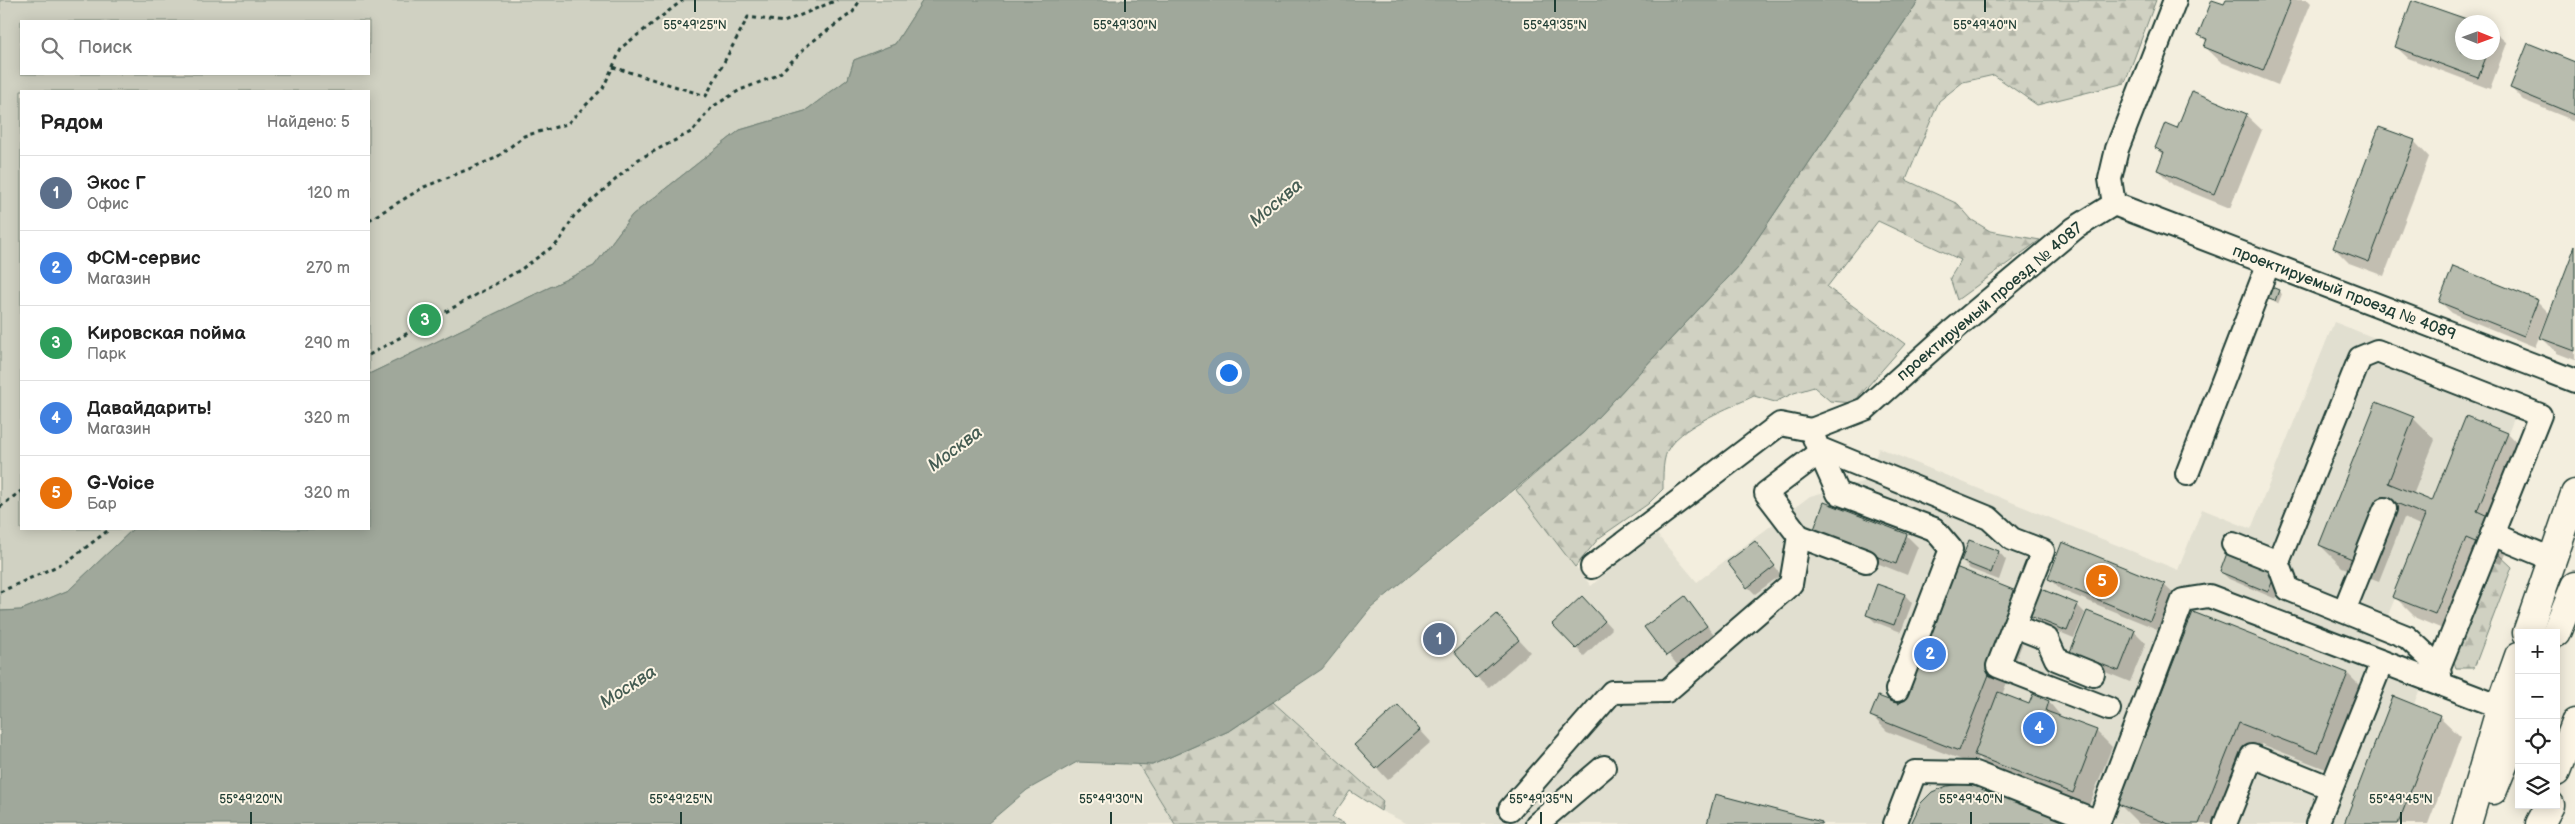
<!DOCTYPE html>
<html lang="ru">
<meta charset="utf-8">
<style>
body{margin:0;font-family:"Balsamiq Sans",sans-serif;background:#f6f6f6;color:#222}
.controls{position:absolute;right:15px;bottom:15px;display:grid;overflow:hidden;border-radius:0px;box-shadow:0 2px 12px #0003}
.controls button{width:45px;height:45px;display:grid;place-items:center;padding:0;border:0;border-bottom:1px solid #e0e0e0;background:#fff;color:#222;font:25px sans-serif}
.compass{position:absolute;left:2455px;top:15px;width:45px;height:45px;border-radius:50%;background:#fff;box-shadow:0 2px 12px #0003;rotate:91deg}
.you{position:absolute;left:1228px;top:372px;width:18px;height:18px;margin:-12px;border:4px solid #fff;border-radius:50%;background:#1a73e8;box-shadow:0 0 0 8px #1a73e833}
.badge{display:grid;place-items:center;width:32px;height:32px;border-radius:50%;background:#ea580c;color:#fff;font-size:16px;font-weight:700}
.pin{position:absolute;translate:-50% -50%;border:2px solid #fff;box-shadow:0 1px 5px #0006}
.list{margin:0;padding:0;list-style:none}
h2{display:flex;justify-content:space-between;align-items:center;height:65px;margin:0;padding:0 20px;font-size:21px}
h2 small{font-size:16px;font-weight:400;color:#767676}
.list li{display:grid;grid-template-columns:32px 1fr auto;gap:15px;align-items:center;box-sizing:border-box;height:75px;padding:0 20px;border-top:1px solid #e0e0e0}
.list b{display:block;font-size:19px;white-space:nowrap}
.list p{margin:0;font-size:16px;white-space:nowrap;color:#767676}
.list em{font-size:16px;font-style:normal;color:#767676}
.icon{flex:none;width:28px;height:28px;fill:none;stroke:currentColor;stroke-width:2;stroke-linecap:round;stroke-linejoin:round}
.map{position:relative;flex:none;width:2575px;height:824px;overflow:hidden}
.search{position:absolute;background:#fff;box-shadow:0 2px 12px #0003;left:20px;top:20px;width:350px;height:55px;display:flex;align-items:center;gap:12px;box-sizing:border-box;padding:0 18px;border-radius:0px;color:#767676;font-size:19px}
.panel{position:absolute;background:#fff;box-shadow:0 2px 12px #0003;left:20px;top:90px;width:350px;height:440px;border-radius:0px}
.map>svg:first-child{display:block}
.built{fill:#e1dfd0}
.forest{fill:url(#forest-firs);stroke:#78877b}
.park{fill:#d0d1c2;stroke:#78877b;fill-rule:evenodd}
.water{fill:#a0a89b;stroke:#6c7d72}
.shadow{fill:#0003}
.building{fill:#b8bcae;stroke:#1f3d34}
.lines{fill:none;stroke-linecap:round;stroke-linejoin:round}
.minor-casing{stroke:#1f3d34;stroke-width:26}
.major-casing{stroke:#1f3d34;stroke-width:31}
.path{stroke:#1f3d34;stroke-width:3;stroke-dasharray:4 4;stroke-linecap:butt}
.minor{stroke:#fcf5e5;stroke-width:22}
.major{stroke:#fcf5e5;stroke-width:28}
.ticks{fill:none;stroke:#1f3d34;stroke-width:2}
.labels{text-anchor:middle;dominant-baseline:central;stroke-width:4;stroke-linejoin:round;paint-order:stroke}
.street-label{font-size:16px;fill:#1f3d34;stroke:#fcf5e5}
.water-label{font-size:18px;font-style:italic;fill:#465d53;stroke:#fcf5e5}
.ticks-label{font-size:12px;text-anchor:middle;fill:#1f3d34;stroke:#fcf5e5;stroke-width:4;stroke-linejoin:round;paint-order:stroke}
</style>
<div class="map">
<svg width="2575" height="824" viewBox="0 0 2575 824">
<defs>
<pattern id="forest-firs" width="22" height="20" patternUnits="userSpaceOnUse" patternTransform="scale(1.25)"><rect width="22" height="20" fill="#d0d1c2"/><path d="M5 1l3.5 6h-7zM16 11l3.5 6h-7z" fill="#b2b4a7"/></pattern>
</defs>
<rect width="100%" height="100%" fill="#f3eede"/>
<filter id="ink" filterUnits="userSpaceOnUse"><feTurbulence type="fractalNoise" baseFrequency=".02" numOctaves="2"/><feDisplacementMap in="SourceGraphic" scale="10" xChannelSelector="R" yChannelSelector="G"/><feConvolveMatrix kernelMatrix="1 2 1 2 8 2 1 2 1" color-interpolation-filters="sRGB"/></filter>
<g filter="url(#ink)">
<g class="built">
<path d="M 2334,322 L 2523,396 L 2477,511 L 2490,517 L 2480,544 L 2466,538 L 2435,614 L 2395,598 L 2375,647 L 2428,668 L 2414,704 L 2440,715 L 2398,824 L 1408,824 L 1381,811 L 1382,801 L 1273,702 L 1322,669 L 1371,608 L 1516,490 L 1591,586 L 1654,531 L 1697,582 L 1810,496 L 1866,481 L 1879,448 L 2178,570 L 2202,509 L 2251,529 Z"/>
<path d="M 1077,762 L 1138,764 L 1175,824 L 987,824 L 1027,790 Z"/>
</g>
<g class="forest">
<path d="M 1919,0 L 2156,0 L 2125,83 L 2037,105 L 1994,75 L 1963,82 L 1939,101 L 1906,180 L 1958,204 L 1972,220 L 1990,231 L 2040,240 L 1957,300 L 1950,278 L 1961,260 L 1878,221 L 1827,287 L 1905,344 L 1853,403 L 1830,401 L 1814,387 L 1794,393 L 1775,402 L 1754,396 C 1729,408 1686,424 1670,446 C 1662,457 1663,476 1663,489 L 1648,504 L 1599,538 L 1575,567 L 1516,490 L 1584,432 L 1739,266 Z"/>
<path d="M 2497,553 L 2512,567 L 2474,668 L 2456,668 L 2451,652 L 2480,576 Z"/>
<path d="M 1273,702 L 1383,801 L 1381,811 L 1350,791 L 1332,817 L 1345,824 L 1175,824 L 1138,764 L 1152,765 L 1231,730 Z"/>
</g>
<path class="park" d="M 0,0 L 923,0 L 895,44 L 854,60 L 848,79 L 805,111 L 740,130 L 632,215 L 594,266 L 369,374 L 369,91 L 21,91 L 21,529 L 133,529 L 69,590 L 21,610 L 0,611 ZM 21,21 L 369,21 L 369,74 L 21,74 Z"/>
<path class="water" d="M 923,0 L 1919,0 L 1739,266 L 1584,432 L 1371,608 L 1322,669 L 1231,730 L 1152,765 L 1077,762 L 1027,790 L 987,824 L 0,824 L 0,611 L 21,610 L 69,590 L 133,529 L 369,529 L 369,374 L 594,266 L 632,215 L 740,130 L 805,111 L 848,79 L 854,60 L 895,44 Z"/>
<g class="shadow">
<path d="M 2227,0 L 2308,0 L 2311,3 L 2278,85 L 2221,62 L 2205,47 L 2207,42 L 2200,35 L 2225,6 Z"/>
<path d="M 2413,1 L 2471,22 L 2462,22 L 2462,52 L 2492,52 L 2492,30 L 2507,43 L 2490,89 L 2408,58 L 2396,47 Z"/>
<path d="M 2575,63 L 2575,121 L 2523,100 L 2511,88 Z"/>
<path d="M 2246,115 L 2262,130 L 2230,208 L 2173,185 L 2158,170 L 2164,155 L 2156,148 L 2178,130 Z"/>
<path d="M 2414,141 L 2429,157 L 2384,276 L 2349,263 L 2334,248 Z"/>
<path d="M 2575,250 L 2575,360 L 2557,353 L 2542,338 Z"/>
<path d="M 2278,291 L 2282,294 L 2278,304 L 2264,297 Z"/>
<path d="M 2537,301 L 2549,313 L 2535,347 L 2452,313 L 2440,302 Z"/>
<path d="M 2413,418 L 2435,440 L 2413,495 L 2433,502 L 2467,418 L 2508,434 L 2529,456 L 2500,528 L 2511,539 L 2501,564 L 2488,559 L 2457,635 L 2416,618 L 2394,596 L 2422,526 L 2404,518 L 2379,581 L 2342,567 L 2320,545 Z"/>
<path d="M 1906,535 L 1918,547 L 1907,575 L 1826,543 Z"/>
<path d="M 1969,541 L 1999,552 L 2006,560 L 1999,580 L 1970,569 L 1962,561 Z"/>
<path d="M 1755,542 L 1781,575 L 1755,594 L 1748,587 Z"/>
<path d="M 2221,572 L 2283,582 L 2276,599 L 2229,579 Z"/>
<path d="M 2049,579 L 2164,585 L 2176,596 L 2162,631 L 2061,590 Z"/>
<path d="M 2021,594 L 2035,608 L 2077,605 L 2085,613 L 2074,638 L 2040,624 L 2033,617 L 2002,695 L 2029,706 L 2033,696 L 2049,702 L 2063,719 L 2096,731 L 2112,747 L 2088,808 L 1991,770 L 1978,757 L 1975,765 L 1887,731 L 1872,716 L 1900,706 Z"/>
<path d="M 1905,595 L 1912,603 L 1901,632 L 1875,622 L 1867,614 Z"/>
<path d="M 1685,598 L 1717,638 L 1679,667 L 1646,627 Z"/>
<path d="M 1590,605 L 1612,629 L 1584,656 L 1554,624 Z"/>
<path d="M 2088,613 L 2134,631 L 2146,643 L 2130,682 L 2083,663 L 2072,652 Z"/>
<path d="M 2193,613 L 2348,674 L 2369,695 L 2339,774 L 2261,744 L 2229,824 L 2139,824 L 2119,804 Z"/>
<path d="M 1497,616 L 1530,652 L 1489,688 L 1477,677 Z"/>
<path d="M 2439,716 L 2461,737 L 2428,824 L 2345,824 Z"/>
<path d="M 1410,719 L 1431,742 L 1388,780 L 1356,745 Z"/>
</g>
<g class="building">
<path d="M 2212,0 L 2224,4 L 2226,0 L 2291,0 L 2263,71 L 2204,47 L 2207,39 L 2198,35 Z"/>
<path d="M 2412,0 L 2475,22 L 2462,22 L 2462,52 L 2488,52 L 2478,78 L 2395,47 Z"/>
<path d="M 2528,43 L 2575,62 L 2575,115 L 2510,88 Z"/>
<path d="M 2192,91 L 2247,114 L 2214,194 L 2157,170 L 2164,152 L 2155,148 L 2165,123 L 2177,128 Z"/>
<path d="M 2379,127 L 2415,140 L 2369,262 L 2333,248 Z"/>
<path d="M 2575,246 L 2575,351 L 2540,338 Z"/>
<path d="M 2453,266 L 2538,300 L 2524,336 L 2439,302 Z"/>
<path d="M 2267,285 L 2279,290 L 2275,301 L 2263,297 Z"/>
<path d="M 2376,402 L 2414,417 L 2388,483 L 2432,501 L 2466,416 L 2508,433 L 2477,511 L 2490,517 L 2480,544 L 2466,538 L 2435,614 L 2392,597 L 2425,515 L 2382,497 L 2357,561 L 2319,545 Z"/>
<path d="M 1824,502 L 1907,534 L 1896,564 L 1813,532 Z"/>
<path d="M 1969,540 L 1999,551 L 1991,573 L 1961,561 Z"/>
<path d="M 1755,541 L 1775,566 L 1747,588 L 1727,562 Z"/>
<path d="M 2062,542 L 2165,584 L 2150,621 L 2048,579 Z"/>
<path d="M 2227,553 L 2276,573 L 2268,592 L 2220,572 Z"/>
<path d="M 1953,566 L 2021,593 L 1959,751 L 1870,716 L 1878,696 L 1899,704 Z"/>
<path d="M 1877,584 L 1905,594 L 1894,625 L 1866,615 Z"/>
<path d="M 2041,589 L 2078,604 L 2067,631 L 2030,616 Z"/>
<path d="M 1582,596 L 1605,621 L 1576,649 L 1552,624 Z"/>
<path d="M 1685,596 L 1707,626 L 1666,656 L 1644,627 Z"/>
<path d="M 2087,611 L 2135,630 L 2119,671 L 2070,652 Z"/>
<path d="M 2193,612 L 2348,673 L 2317,753 L 2239,723 L 2199,824 L 2169,824 L 2118,804 Z"/>
<path d="M 1497,614 L 1519,640 L 1476,678 L 1454,652 Z"/>
<path d="M 1998,692 L 2029,704 L 2033,694 L 2049,701 L 2046,711 L 2097,730 L 2073,793 L 1974,755 Z"/>
<path d="M 2393,696 L 2440,715 L 2398,824 L 2344,824 Z"/>
<path d="M 1398,705 L 1420,730 L 1376,769 L 1354,745 Z"/>
<path d="M 1963,784 L 1979,787 L 2073,824 L 1911,824 L 1921,803 L 1932,792 L 1947,786 Z"/>
<path d="M 1715,794 L 1822,822 L 1821,824 L 1707,824 Z"/>
</g>
<g class="lines">
<defs>
<g id="minor">
<path d="M 2114,204 L 2575,381"/>
<path d="M 2114,204 L 2110,179 L 2117,149 L 2175,0"/>
<path d="M 1811,430 L 1818,448 L 1989,518 L 2012,539 L 2043,551 L 1998,666 L 2109,709"/>
<path d="M 1811,430 L 1865,409 L 1951,332 L 2075,228 L 2114,204"/>
<path d="M 1818,448 L 1838,493 L 1934,529 L 1951,549 L 1897,690"/>
<path d="M 1820,452 L 1766,493 L 1799,536 L 1866,561"/>
<path d="M 2187,474 L 2268,265"/>
<path d="M 2492,534 L 2552,559"/>
<path d="M 2233,544 L 2278,562 L 2360,358 L 2377,351 L 2540,415 L 2439,667 L 2441,684"/>
<path d="M 2278,562 L 2288,589 L 2407,637 L 2439,667"/>
<path d="M 1592,567 L 1780,424 L 1811,430"/>
<path d="M 2344,611 L 2385,509"/>
<path d="M 2014,626 L 2047,639 L 2056,659 L 2093,674"/>
<path d="M 1510,809 L 1612,692 L 1667,691 L 1791,584 L 1799,536"/>
<path d="M 1537,824 L 1604,767"/>
<path d="M 1895,824 L 1915,772 L 1975,773 L 2099,822"/>
<path d="M 2098,824 L 2183,600 L 2209,596 L 2501,707"/>
<path d="M 2225,824 L 2252,756 L 2331,788"/>
<path d="M 2317,824 L 2382,662"/>
</g>
<g id="major">
<path d="M 2527,633 L 2575,494"/>
<path d="M 2556,633 L 2575,586"/>
<path d="M 2556,772 L 2575,723"/>
<path d="M 2493,790 L 2519,726"/>
<path d="M 2467,824 L 2501,707 L 2519,656"/>
<path d="M 2540,824 L 2550,805"/>
</g>
</defs>
<use href="#minor" class="minor-casing"/>
<use href="#major" class="major-casing"/>
<g class="path">
<path d="M 613,67 L 706,96 L 748,17 L 784,22 L 837,0"/>
<path d="M 369,220 L 424,187 L 496,158 L 524,136 L 567,124 L 603,88 L 622,47 L 683,0"/>
<path d="M 369,355 L 520,270 L 559,242 L 574,216 L 639,159 L 693,131 L 712,107 L 740,90 L 778,75 L 809,44 L 853,12 L 860,0"/>
<path d="M 0,507 L 21,491"/>
<path d="M 0,592 L 68,561 L 110,529"/>
</g>
<use href="#minor" class="minor"/>
<use href="#major" class="major"/>
</g>
</g>
<path class="ticks" d="M 695,12 L 695,0M 1125,12 L 1125,0M 1555,12 L 1555,0M 1985,12 L 1985,0M 251,824 L 251,812M 681,824 L 681,812M 1111,824 L 1111,812M 1541,824 L 1541,812M 1971,824 L 1971,812M 2401,824 L 2401,812"/>
<g class="labels">
<g class="street-label">
<text transform="translate(2344 293) rotate(21)">проектируемый проезд № 4089</text>
<text transform="translate(1990 302) rotate(-40)">проектируемый проезд № 4087</text>
</g>
<g class="water-label">
<text transform="translate(1276 203) rotate(-40)">Москва</text>
<text transform="translate(955 449) rotate(-37)">Москва</text>
<text transform="translate(628 687) rotate(-33)">Москва</text>
</g>
</g>
<g class="ticks-label">
<text x="695" y="29">55°49'25"N</text>
<text x="1125" y="29">55°49'30"N</text>
<text x="1555" y="29">55°49'35"N</text>
<text x="1985" y="29">55°49'40"N</text>
<text x="251" y="803">55°49'20"N</text>
<text x="681" y="803">55°49'25"N</text>
<text x="1111" y="803">55°49'30"N</text>
<text x="1541" y="803">55°49'35"N</text>
<text x="1971" y="803">55°49'40"N</text>
<text x="2401" y="803">55°49'45"N</text>
</g>
</svg>
<div class="controls">
<button>+</button>
<button>−</button>
<button><svg class="icon" aria-label="locate" viewBox="0 0 24 24"><circle cx="12" cy="12" r="6"/><path d="M12 2v4M12 18v4M2 12h4M18 12h4"/></svg></button>
<button><svg class="icon" aria-label="layers" viewBox="0 0 24 24"><path d="M12 4l9 5-9 5-9-5zM3 14l9 5 9-5"/></svg></button>
</div>
<svg class="compass" viewBox="-18 -18 36 36"><path d="M0-13l5 13h-10z" fill="#e53935"/><path d="M0 13l5-13h-10z" fill="#767676"/></svg>
<div class="you"></div>
<div class="pin badge" style="left:1439px;top:639px;background:#5c6f8a">1</div>
<div class="pin badge" style="left:1930px;top:654px;background:#3f7fe0">2</div>
<div class="pin badge" style="left:425px;top:320px;background:#2e9e5b">3</div>
<div class="pin badge" style="left:2039px;top:728px;background:#3f7fe0">4</div>
<div class="pin badge" style="left:2102px;top:581px;background:#e8710a">5</div>
<div class="search"><svg class="icon" aria-label="search" viewBox="0 0 24 24"><circle cx="10" cy="10" r="6"/><path d="M15 15l6 6"/></svg>Поиск</div>
<section class="panel">
<h2>Рядом<small>Найдено: 5</small></h2>
<ul class="list">
<li><span class="badge" style="background:#5c6f8a">1</span><div><b>Экос Г</b><p>Офис</p></div><em>120 m</em></li>
<li><span class="badge" style="background:#3f7fe0">2</span><div><b>ФСМ-сервис</b><p>Магазин</p></div><em>270 m</em></li>
<li><span class="badge" style="background:#2e9e5b">3</span><div><b>Кировская пойма</b><p>Парк</p></div><em>290 m</em></li>
<li><span class="badge" style="background:#3f7fe0">4</span><div><b>Давайдарить!</b><p>Магазин</p></div><em>320 m</em></li>
<li><span class="badge" style="background:#e8710a">5</span><div><b>G-Voice</b><p>Бар</p></div><em>320 m</em></li>
</ul>
</section>
</div>
